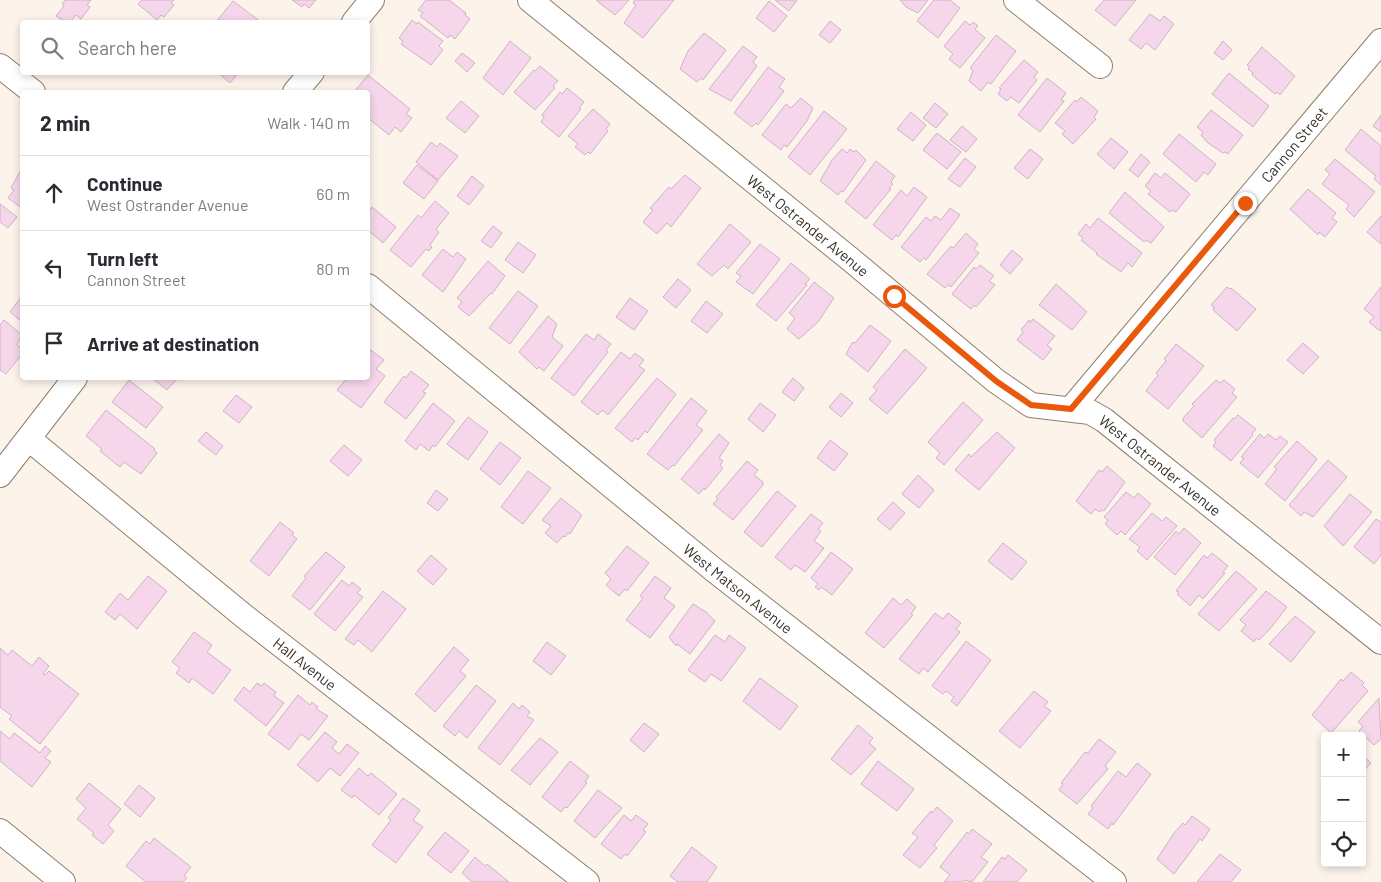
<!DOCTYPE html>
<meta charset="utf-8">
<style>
body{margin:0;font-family:Barlow,sans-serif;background:#f7f7f7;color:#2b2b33}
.controls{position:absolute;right:15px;bottom:15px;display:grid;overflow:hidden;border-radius:5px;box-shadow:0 2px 8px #0003}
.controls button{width:45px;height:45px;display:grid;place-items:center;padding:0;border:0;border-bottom:1px solid #e1e1e2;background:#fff;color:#2b2b33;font:25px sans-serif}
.stop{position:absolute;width:15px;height:15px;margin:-11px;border:4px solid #ea580c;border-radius:50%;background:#fff}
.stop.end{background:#ea580c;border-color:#fff;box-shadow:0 1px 5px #0008}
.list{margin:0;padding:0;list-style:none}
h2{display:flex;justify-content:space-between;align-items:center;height:65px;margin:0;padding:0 20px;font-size:21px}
h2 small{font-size:16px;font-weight:400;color:#7c7c81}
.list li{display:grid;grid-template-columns:32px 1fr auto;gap:15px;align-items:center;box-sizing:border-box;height:75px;padding:0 20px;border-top:1px solid #e1e1e2}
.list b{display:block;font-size:19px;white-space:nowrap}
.list p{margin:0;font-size:16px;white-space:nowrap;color:#7c7c81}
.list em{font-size:16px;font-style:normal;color:#7c7c81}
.icon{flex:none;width:28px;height:28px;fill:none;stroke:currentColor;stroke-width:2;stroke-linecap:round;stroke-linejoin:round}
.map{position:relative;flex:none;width:1381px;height:882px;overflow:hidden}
.search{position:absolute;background:#fff;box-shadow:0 2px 8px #0003;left:20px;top:20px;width:350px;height:55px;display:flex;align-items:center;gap:12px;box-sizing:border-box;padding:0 18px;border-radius:5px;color:#7c7c81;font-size:19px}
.panel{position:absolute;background:#fff;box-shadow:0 2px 8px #0003;left:20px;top:90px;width:350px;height:290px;border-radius:5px}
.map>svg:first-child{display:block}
.building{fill:#f6d6ea;stroke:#cdb4c4}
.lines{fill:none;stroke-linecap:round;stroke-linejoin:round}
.minor-casing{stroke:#917e6b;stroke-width:26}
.minor{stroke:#fff;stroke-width:24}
.route{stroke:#ea580c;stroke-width:6}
.labels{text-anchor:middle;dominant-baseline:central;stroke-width:5;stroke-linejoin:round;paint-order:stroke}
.street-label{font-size:15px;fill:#383028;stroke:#fff}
</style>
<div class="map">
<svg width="1381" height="882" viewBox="0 0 1381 882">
<rect width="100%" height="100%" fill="#fcf3eb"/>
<g class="building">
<path d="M 65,0 L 91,0 L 87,5 L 90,7 L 81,19 L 76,15 L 70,22 L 65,22 L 56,16 L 64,6 L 62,4 Z"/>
<path d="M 142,0 L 174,0 L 171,3 L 174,5 L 164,17 L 161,15 L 157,20 L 138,4 Z"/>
<path d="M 292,0 L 316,0 L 309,8 L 304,4 L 302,7 Z"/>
<path d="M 426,0 L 449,0 L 466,13 L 465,15 L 470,19 L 455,39 L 450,35 L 448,38 L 420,16 L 423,13 L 418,10 Z"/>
<path d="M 629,0 L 615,15 L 597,1 L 597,0 Z"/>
<path d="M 635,0 L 674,0 L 643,38 L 624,23 L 636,5 L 633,3 Z"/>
<path d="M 775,0 L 797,0 L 789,11 Z"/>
<path d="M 900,0 L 928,0 L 918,13 L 906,7 Z"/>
<path d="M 934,0 L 950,0 L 960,8 L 938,38 L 917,21 Z"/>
<path d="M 1104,0 L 1136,0 L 1115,26 L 1095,10 Z"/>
<path d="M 233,1 L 261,22 L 216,22 Z"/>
<path d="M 769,1 L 787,16 L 774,32 L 756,18 Z"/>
<path d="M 1150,14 L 1160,21 L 1164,16 L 1174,24 L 1155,50 L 1146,43 L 1141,49 L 1129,40 Z"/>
<path d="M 412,20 L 417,24 L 418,22 L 443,41 L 439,46 L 443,50 L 431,65 L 401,44 L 403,41 L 399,38 Z"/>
<path d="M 830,21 L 841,30 L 830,43 L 819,35 Z"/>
<path d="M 965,21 L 970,25 L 973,22 L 978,26 L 975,29 L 985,38 L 960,68 L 949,59 L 953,54 L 944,46 Z"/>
<path d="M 704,33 L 726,50 L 703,80 L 701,78 L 697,82 L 680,69 L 688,51 Z"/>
<path d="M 996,35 L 1016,51 L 991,84 L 988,82 L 981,91 L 969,81 L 973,70 L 970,68 Z"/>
<path d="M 510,41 L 531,58 L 503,95 L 483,78 Z"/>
<path d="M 1223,41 L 1232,50 L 1223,60 L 1214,53 Z"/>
<path d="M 743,46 L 757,57 L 753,62 L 757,66 L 731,101 L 709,89 Z"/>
<path d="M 1262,47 L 1295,76 L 1280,95 L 1277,92 L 1275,94 L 1252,75 L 1253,73 L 1248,69 L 1250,67 L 1247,65 Z"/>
<path d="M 462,53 L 475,63 L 467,72 L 455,61 Z"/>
<path d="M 1024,60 L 1038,72 L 1034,77 L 1037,80 L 1019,103 L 1011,97 L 1007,101 L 998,94 L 1001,89 L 999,88 Z"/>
<path d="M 540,66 L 558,81 L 553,86 L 555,88 L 535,110 L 514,92 L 534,70 L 535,71 Z"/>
<path d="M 768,67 L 785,79 L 779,87 L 784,91 L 758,125 L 756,123 L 752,127 L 734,113 Z"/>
<path d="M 217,72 L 239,72 L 230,83 Z"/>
<path d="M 1229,73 L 1269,106 L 1253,127 L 1212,94 Z"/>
<path d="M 368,75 L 410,109 L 406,114 L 412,118 L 401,132 L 395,127 L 389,135 L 368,118 L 368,92 L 354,92 Z"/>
<path d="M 1047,78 L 1066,93 L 1061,100 L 1064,101 L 1040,132 L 1018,115 Z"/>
<path d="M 567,88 L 584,102 L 579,108 L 581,109 L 559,137 L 541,122 L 544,118 L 542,115 L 560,92 L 562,94 Z"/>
<path d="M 1081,97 L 1098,111 L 1094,117 L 1096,119 L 1073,144 L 1062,134 L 1065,131 L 1055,123 L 1075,100 L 1077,102 Z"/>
<path d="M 801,98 L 813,108 L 807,121 L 787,147 L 784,145 L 781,150 L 762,135 L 786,104 L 791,108 Z"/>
<path d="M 461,101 L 479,116 L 465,133 L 446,118 Z"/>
<path d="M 935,103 L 948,114 L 936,128 L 923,118 Z"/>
<path d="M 593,109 L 610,124 L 606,129 L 608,131 L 590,154 L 588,152 L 585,155 L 575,147 L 578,144 L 568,136 Z"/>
<path d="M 1211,110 L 1243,135 L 1228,154 L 1225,152 L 1223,153 L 1208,143 L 1201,135 L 1203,132 L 1197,127 Z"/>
<path d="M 824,111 L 847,129 L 810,175 L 788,157 Z"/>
<path d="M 911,112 L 926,125 L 913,141 L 897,129 Z"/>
<path d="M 1381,115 L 1381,132 L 1373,126 Z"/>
<path d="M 962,126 L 977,139 L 966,152 L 950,140 Z"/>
<path d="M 1361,129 L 1381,146 L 1381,185 L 1374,179 L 1376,176 L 1345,150 Z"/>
<path d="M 937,133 L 961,152 L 947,169 L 923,150 Z"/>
<path d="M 1179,134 L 1216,164 L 1208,175 L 1204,172 L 1196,182 L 1163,154 Z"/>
<path d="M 1111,138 L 1128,152 L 1114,169 L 1097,154 Z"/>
<path d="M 431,142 L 437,147 L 440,143 L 458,156 L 438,180 L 416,162 Z"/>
<path d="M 842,149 L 847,153 L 850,149 L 854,152 L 856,150 L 866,160 L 843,192 L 841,191 L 838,195 L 820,181 L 832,160 Z"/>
<path d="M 1030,149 L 1043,159 L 1028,179 L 1014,168 Z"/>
<path d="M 1141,154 L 1150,162 L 1138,177 L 1129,170 Z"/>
<path d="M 965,158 L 976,167 L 960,187 L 948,179 Z"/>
<path d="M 1335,159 L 1375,192 L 1354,217 L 1346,209 L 1349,205 L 1322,184 L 1330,174 L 1325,170 Z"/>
<path d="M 876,161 L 895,176 L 891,182 L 893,184 L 889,188 L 891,189 L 866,219 L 845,202 Z"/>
<path d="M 417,165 L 438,181 L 424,199 L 403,183 Z"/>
<path d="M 22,168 L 22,208 L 8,198 L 14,190 L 11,188 Z"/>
<path d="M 1155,173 L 1161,178 L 1165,173 L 1190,194 L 1176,212 L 1172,210 L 1170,212 L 1148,194 L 1151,191 L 1145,186 Z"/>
<path d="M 685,175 L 701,188 L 671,227 L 667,223 L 657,234 L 643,222 L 653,210 L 650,208 L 669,187 L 671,189 Z"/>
<path d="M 472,176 L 484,186 L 469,205 L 457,196 Z"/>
<path d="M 914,187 L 927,197 L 898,237 L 896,235 L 892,240 L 873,225 L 901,190 L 907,196 Z"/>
<path d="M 1308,189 L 1336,213 L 1332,218 L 1337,222 L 1325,237 L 1319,232 L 1318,235 L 1290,209 Z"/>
<path d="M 1125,192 L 1164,227 L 1151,243 L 1146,240 L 1144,242 L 1109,213 Z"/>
<path d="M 435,201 L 449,213 L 436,229 L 439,232 L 430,245 L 432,247 L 429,251 L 426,249 L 411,267 L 390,250 L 418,215 L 421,218 Z"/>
<path d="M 0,204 L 17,217 L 8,228 L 0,222 Z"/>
<path d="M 372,207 L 396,227 L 383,243 L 368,230 L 368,213 Z"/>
<path d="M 950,208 L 960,215 L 926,260 L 924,258 L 920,262 L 901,247 L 926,217 L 931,221 L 935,216 L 941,220 Z"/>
<path d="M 1381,216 L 1381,244 L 1367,232 Z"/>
<path d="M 1098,218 L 1142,253 L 1132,267 L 1128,263 L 1121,272 L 1096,254 L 1097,253 L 1081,240 L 1083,238 L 1078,234 L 1086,224 L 1090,228 Z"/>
<path d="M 730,224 L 751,242 L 728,269 L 724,265 L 712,276 L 697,264 Z"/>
<path d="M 493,226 L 502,233 L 491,248 L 481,241 Z"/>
<path d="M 966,233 L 978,244 L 974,249 L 979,253 L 951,287 L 948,285 L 945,288 L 927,274 L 951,246 L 953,248 Z"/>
<path d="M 518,242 L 536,255 L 523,273 L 505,260 Z"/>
<path d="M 760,244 L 780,259 L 753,294 L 736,282 L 741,276 L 736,273 Z"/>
<path d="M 443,249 L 453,257 L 457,252 L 466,259 L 443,292 L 422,275 Z"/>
<path d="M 1012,250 L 1023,259 L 1010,274 L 1000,265 Z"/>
<path d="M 488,261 L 505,276 L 492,294 L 491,293 L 469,316 L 458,307 L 462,302 L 457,298 Z"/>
<path d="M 791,263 L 810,279 L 805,284 L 807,285 L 776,321 L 756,305 Z"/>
<path d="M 980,265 L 994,276 L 989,281 L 995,285 L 976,307 L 974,305 L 971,309 L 952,294 L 974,267 L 976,269 Z"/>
<path d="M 678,279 L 691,290 L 676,308 L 663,297 Z"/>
<path d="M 814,282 L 834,298 L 818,322 L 799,339 L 787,329 L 795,318 L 789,313 Z"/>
<path d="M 1056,284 L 1087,312 L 1072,330 L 1039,305 Z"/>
<path d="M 1227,287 L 1230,289 L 1231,288 L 1256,309 L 1237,331 L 1213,310 L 1214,307 L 1211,305 Z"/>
<path d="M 1381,287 L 1381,330 L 1380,331 L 1369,322 L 1374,317 L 1364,309 Z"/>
<path d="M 518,291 L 538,306 L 510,344 L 489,328 Z"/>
<path d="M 22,296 L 22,322 L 10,312 Z"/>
<path d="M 630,298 L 648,311 L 634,330 L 616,317 Z"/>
<path d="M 706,301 L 723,314 L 707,333 L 691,321 Z"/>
<path d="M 548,316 L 557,324 L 552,337 L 563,346 L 544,371 L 539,367 L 537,369 L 519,352 Z"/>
<path d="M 1033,319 L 1055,336 L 1047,345 L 1052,349 L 1043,360 L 1017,340 L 1023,332 L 1021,330 L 1029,320 L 1031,322 Z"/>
<path d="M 4,320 L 22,335 L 17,345 L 22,349 L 22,354 L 6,374 L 0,370 L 0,325 Z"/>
<path d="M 870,325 L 891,341 L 868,372 L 846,354 L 852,343 L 856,342 Z"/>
<path d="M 586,334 L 594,340 L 598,334 L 611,344 L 606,350 L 608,352 L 574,396 L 551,378 Z"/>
<path d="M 1303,343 L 1319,357 L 1303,374 L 1287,360 Z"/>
<path d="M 1176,344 L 1204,366 L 1168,409 L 1146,391 L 1158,375 L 1156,373 L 1166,361 L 1164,359 Z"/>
<path d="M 368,348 L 384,360 L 376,369 L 385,376 L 361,408 L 337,390 L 347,378 L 368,378 Z"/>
<path d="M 905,349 L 927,368 L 887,414 L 869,399 L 877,390 L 873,387 Z"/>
<path d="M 621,352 L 630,359 L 635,353 L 644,360 L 639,366 L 645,370 L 608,415 L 602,410 L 598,415 L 581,402 Z"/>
<path d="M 411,371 L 429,385 L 423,392 L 426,393 L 406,419 L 384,402 L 404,376 L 406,378 Z"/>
<path d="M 152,378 L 178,378 L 167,390 Z"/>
<path d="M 657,378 L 676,394 L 647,433 L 645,431 L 638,440 L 635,438 L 632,442 L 615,428 Z"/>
<path d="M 793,378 L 804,388 L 794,401 L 782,392 Z"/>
<path d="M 129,380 L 163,407 L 146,428 L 112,402 Z"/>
<path d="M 1216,380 L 1220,383 L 1224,380 L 1235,389 L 1232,393 L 1237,397 L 1202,438 L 1183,421 L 1183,418 L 1194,406 L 1192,404 Z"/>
<path d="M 841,393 L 853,403 L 841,417 L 829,407 Z"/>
<path d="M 236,395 L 252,407 L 239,423 L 223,411 Z"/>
<path d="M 691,398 L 707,411 L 696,425 L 703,430 L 674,466 L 673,465 L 668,470 L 647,454 Z"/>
<path d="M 963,402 L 983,420 L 944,465 L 936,458 L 940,453 L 928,442 Z"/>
<path d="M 433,403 L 455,421 L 435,447 L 433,445 L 429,451 L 420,444 L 416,450 L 405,441 Z"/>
<path d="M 760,403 L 776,415 L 763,432 L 748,419 Z"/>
<path d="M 106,410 L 155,449 L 154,450 L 157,453 L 141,474 L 124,462 L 120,467 L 100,451 L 102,449 L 86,436 Z"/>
<path d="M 1238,415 L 1256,429 L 1252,434 L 1253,435 L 1231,461 L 1213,446 L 1216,442 L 1214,440 L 1233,418 L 1234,419 Z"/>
<path d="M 468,417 L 488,432 L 468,460 L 447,444 Z"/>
<path d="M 206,432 L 223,446 L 216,455 L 198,441 Z"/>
<path d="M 997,432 L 1015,448 L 979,490 L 955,470 L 969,454 L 971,457 Z"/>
<path d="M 719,434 L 729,443 L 719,458 L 723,461 L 720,465 L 723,468 L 705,490 L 704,488 L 699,494 L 681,479 Z"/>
<path d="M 1260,434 L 1264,438 L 1268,434 L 1276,440 L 1280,436 L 1288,442 L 1258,478 L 1240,463 L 1244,458 L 1241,457 Z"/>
<path d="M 830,440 L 848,454 L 834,471 L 817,458 Z"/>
<path d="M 1297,441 L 1317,459 L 1285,501 L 1265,484 L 1277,469 L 1274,467 Z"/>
<path d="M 500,442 L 521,458 L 500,485 L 480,469 Z"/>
<path d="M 344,445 L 362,460 L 348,476 L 330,461 Z"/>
<path d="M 1328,460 L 1347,477 L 1313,517 L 1304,512 L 1301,516 L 1289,505 Z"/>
<path d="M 747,461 L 758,470 L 754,475 L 763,482 L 763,485 L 733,520 L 713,504 L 718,499 L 716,497 Z"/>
<path d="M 1107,466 L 1125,482 L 1104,511 L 1102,510 L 1100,512 L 1095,509 L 1091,514 L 1076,501 L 1099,470 L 1102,472 Z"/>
<path d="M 528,471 L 551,488 L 523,524 L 501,507 Z"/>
<path d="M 918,475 L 934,490 L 919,508 L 902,494 Z"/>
<path d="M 436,490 L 448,499 L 438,511 L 427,503 Z"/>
<path d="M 777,491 L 796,506 L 762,547 L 744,532 Z"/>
<path d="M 1126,492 L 1134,498 L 1138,493 L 1151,504 L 1125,535 L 1121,531 L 1117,535 L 1105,524 L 1108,520 L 1104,517 Z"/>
<path d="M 1350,494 L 1372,512 L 1343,546 L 1324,526 Z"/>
<path d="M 561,498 L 582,515 L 570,534 L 568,533 L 565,537 L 563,536 L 557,543 L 545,533 L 551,526 L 542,520 Z"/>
<path d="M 893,502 L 905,513 L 890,530 L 877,519 Z"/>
<path d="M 1152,513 L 1162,521 L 1166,517 L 1177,526 L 1147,560 L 1137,551 L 1140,547 L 1129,539 Z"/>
<path d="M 811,514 L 823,523 L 818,529 L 821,531 L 814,541 L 824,548 L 805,572 L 795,565 L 791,570 L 775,557 Z"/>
<path d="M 1376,519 L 1381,522 L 1381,555 L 1374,564 L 1354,547 Z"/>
<path d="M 280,522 L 294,533 L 292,535 L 297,539 L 269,576 L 250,561 Z"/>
<path d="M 1184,528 L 1201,543 L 1175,575 L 1154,557 L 1176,531 L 1179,534 Z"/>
<path d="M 1003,543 L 1027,562 L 1012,580 L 988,561 Z"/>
<path d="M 627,546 L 649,563 L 627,591 L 625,589 L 619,596 L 606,585 L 611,579 L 605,573 Z"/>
<path d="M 326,552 L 345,567 L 310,610 L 292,596 L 306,578 L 304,576 Z"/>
<path d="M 831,552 L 853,569 L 832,595 L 821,587 L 819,590 L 815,587 L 818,584 L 811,578 Z"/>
<path d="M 1212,553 L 1228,566 L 1223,572 L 1225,573 L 1203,599 L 1199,595 L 1190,606 L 1177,594 L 1179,592 L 1176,591 L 1204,555 L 1207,558 Z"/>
<path d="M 431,555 L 447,569 L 433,585 L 417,571 Z"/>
<path d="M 1236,571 L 1257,589 L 1219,631 L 1198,614 Z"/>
<path d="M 148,576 L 167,591 L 137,629 L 120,614 L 115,620 L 105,612 L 120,593 L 128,600 Z"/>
<path d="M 655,576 L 671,588 L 664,598 L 675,606 L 650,638 L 626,620 L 643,598 L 640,596 Z"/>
<path d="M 342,580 L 349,586 L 352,582 L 361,589 L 357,593 L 363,597 L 335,631 L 314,614 Z"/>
<path d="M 383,591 L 406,609 L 372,652 L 358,640 L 354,645 L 345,639 Z"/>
<path d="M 1266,591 L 1287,607 L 1270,629 L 1259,640 L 1256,638 L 1254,642 L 1241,631 L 1246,625 L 1240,620 Z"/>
<path d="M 893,598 L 901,605 L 907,599 L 916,607 L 911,614 L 913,615 L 884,648 L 865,633 Z"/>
<path d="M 693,604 L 706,612 L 715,621 L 690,654 L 677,644 L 676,646 L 669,637 Z"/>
<path d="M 935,613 L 943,619 L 948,613 L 961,623 L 956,629 L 960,632 L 928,672 L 923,668 L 919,674 L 899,659 Z"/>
<path d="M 1295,616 L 1315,632 L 1291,662 L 1269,644 Z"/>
<path d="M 194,632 L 212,645 L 207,652 L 231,670 L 213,694 L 192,678 L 189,683 L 176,673 L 180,668 L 172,662 Z"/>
<path d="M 715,635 L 725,642 L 729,635 L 746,648 L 721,681 L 711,674 L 705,682 L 688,670 Z"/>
<path d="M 966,641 L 991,660 L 957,706 L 951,701 L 954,697 L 946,691 L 943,694 L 932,686 Z"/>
<path d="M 547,642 L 566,656 L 551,675 L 533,661 Z"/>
<path d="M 454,647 L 469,660 L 460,671 L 466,676 L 435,712 L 415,694 Z"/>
<path d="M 0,648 L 8,655 L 12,650 L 32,666 L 39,657 L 49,666 L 43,674 L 45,675 L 49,671 L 79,694 L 40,744 L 9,719 L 12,716 L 0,707 Z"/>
<path d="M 1351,672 L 1364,683 L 1362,685 L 1368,691 L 1331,733 L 1312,715 L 1341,679 L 1343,681 Z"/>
<path d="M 760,678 L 798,706 L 780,730 L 743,701 Z"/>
<path d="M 257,683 L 262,686 L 264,683 L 276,692 L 274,696 L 284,703 L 266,726 L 234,700 L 244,687 L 250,692 Z"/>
<path d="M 476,685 L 496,701 L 467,738 L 459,731 L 455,736 L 443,726 Z"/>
<path d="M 1034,691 L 1048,702 L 1044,706 L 1051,711 L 1020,748 L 999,731 Z"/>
<path d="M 298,695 L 310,705 L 312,702 L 318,707 L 316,709 L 328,716 L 309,740 L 301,734 L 289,750 L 268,734 Z"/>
<path d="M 1379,698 L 1381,739 L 1374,745 L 1359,731 L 1363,726 L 1358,722 Z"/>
<path d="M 513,703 L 519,709 L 522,705 L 530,712 L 527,716 L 534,720 L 500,765 L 478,748 Z"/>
<path d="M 644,723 L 659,734 L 644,752 L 630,740 Z"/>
<path d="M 858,725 L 873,738 L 869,743 L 876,749 L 851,775 L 831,759 Z"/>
<path d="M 0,731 L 10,739 L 14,733 L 40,753 L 45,746 L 51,751 L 45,758 L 51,762 L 32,787 L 0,761 Z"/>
<path d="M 325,732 L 337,742 L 332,748 L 339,754 L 347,744 L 359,753 L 340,776 L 330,768 L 318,782 L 297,765 Z"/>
<path d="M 540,738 L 558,752 L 530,785 L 511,770 Z"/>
<path d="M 1099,739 L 1116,752 L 1105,766 L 1108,769 L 1077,804 L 1059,790 L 1063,784 L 1061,783 L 1085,752 L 1088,753 Z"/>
<path d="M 1362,755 L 1371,763 L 1362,773 Z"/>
<path d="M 570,761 L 589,776 L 585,782 L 587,783 L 567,808 L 565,807 L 561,812 L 542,797 Z"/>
<path d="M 878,761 L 914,789 L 897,811 L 861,784 Z"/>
<path d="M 1137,763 L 1151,774 L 1113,825 L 1112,823 L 1108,829 L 1088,814 L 1093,808 L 1091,806 L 1118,771 L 1126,777 Z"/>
<path d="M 359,768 L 368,776 L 371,773 L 397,794 L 379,815 L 354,795 L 352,798 L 341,790 Z"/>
<path d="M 89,783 L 121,809 L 108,825 L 114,831 L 103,844 L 92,835 L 94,833 L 77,819 L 86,808 L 76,799 Z"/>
<path d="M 139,785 L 155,798 L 140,817 L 124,804 Z"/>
<path d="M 598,790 L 622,808 L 595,838 L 574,821 Z"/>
<path d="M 403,798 L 420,810 L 413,820 L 423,827 L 396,863 L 372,845 L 391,820 L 388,818 Z"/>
<path d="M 937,807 L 953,821 L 934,845 L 937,848 L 920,868 L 903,855 L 918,837 L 912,833 L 931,811 L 932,813 Z"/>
<path d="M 624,815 L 631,821 L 636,815 L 648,824 L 643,830 L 646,832 L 627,856 L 625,854 L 621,859 L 601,844 Z"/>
<path d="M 1192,816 L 1210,829 L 1202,841 L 1200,839 L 1174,874 L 1157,859 L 1174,833 L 1183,823 L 1185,825 Z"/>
<path d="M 972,829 L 992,844 L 981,857 L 988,862 L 972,882 L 964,880 L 962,882 L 944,882 L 950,875 L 940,867 L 967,832 L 969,834 Z"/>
<path d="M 445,832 L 469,851 L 451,873 L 427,854 Z"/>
<path d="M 154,838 L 191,867 L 184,876 L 187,878 L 183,882 L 146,882 L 126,866 L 146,841 L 150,844 Z"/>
<path d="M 692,847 L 717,867 L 707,882 L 678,882 L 670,876 Z"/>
<path d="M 1220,854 L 1241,870 L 1231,882 L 1197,882 Z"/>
<path d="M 1008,855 L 1027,870 L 1017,882 L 983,882 L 1002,857 L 1005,859 Z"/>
<path d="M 475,857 L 485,866 L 487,864 L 509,882 L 472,882 L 462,873 Z"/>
</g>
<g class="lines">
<defs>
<g id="minor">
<path id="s1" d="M 530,0 L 850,259 L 996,381 L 1031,405 L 1090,412 L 1104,420 L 1381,642"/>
<path d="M 1016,0 L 1100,66"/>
<path d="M 354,22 L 372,0"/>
<path d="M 0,66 L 33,92"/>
<path d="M 295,92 L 312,72"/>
<path id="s2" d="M 368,286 L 714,570 L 1114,882"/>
<path id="s3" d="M 1071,409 L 1381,41"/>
<path id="s4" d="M 29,439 L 245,617 L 587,882"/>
<path d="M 0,475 L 75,378"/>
<path d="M 0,831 L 63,882"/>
</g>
</defs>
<use href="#minor" class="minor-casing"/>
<use href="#minor" class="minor"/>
</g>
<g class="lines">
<path class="route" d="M 894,296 L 996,381 L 1031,405 L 1071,409 L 1245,203"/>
</g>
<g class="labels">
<g class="street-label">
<text stroke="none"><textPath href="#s3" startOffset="346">Cannon Street</textPath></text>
<text stroke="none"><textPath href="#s1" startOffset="358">West Ostrander Avenue</textPath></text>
<text stroke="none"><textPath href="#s1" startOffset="792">West Ostrander Avenue</textPath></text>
<text stroke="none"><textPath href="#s2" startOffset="478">West Matson Avenue</textPath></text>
<text stroke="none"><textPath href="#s4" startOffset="356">Hall Avenue</textPath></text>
</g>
</g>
</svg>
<div class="controls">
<button>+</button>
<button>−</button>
<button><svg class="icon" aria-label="locate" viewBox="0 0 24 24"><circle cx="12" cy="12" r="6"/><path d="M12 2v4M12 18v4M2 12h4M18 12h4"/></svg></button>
</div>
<div class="stop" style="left:894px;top:296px"></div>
<div class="stop end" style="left:1245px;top:203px"></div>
<div class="search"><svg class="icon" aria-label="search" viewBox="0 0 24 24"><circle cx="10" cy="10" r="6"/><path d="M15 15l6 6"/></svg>Search here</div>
<section class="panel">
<h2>2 min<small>Walk · 140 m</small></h2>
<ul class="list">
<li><svg class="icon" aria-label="ahead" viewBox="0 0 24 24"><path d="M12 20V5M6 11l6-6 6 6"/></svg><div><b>Continue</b><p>West Ostrander Avenue</p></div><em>60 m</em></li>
<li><svg class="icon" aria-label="left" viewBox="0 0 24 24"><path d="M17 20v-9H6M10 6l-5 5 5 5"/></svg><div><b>Turn left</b><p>Cannon Street</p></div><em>80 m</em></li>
<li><svg class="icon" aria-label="arrive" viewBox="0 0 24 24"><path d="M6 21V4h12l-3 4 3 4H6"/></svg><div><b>Arrive at destination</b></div></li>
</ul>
</section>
</div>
